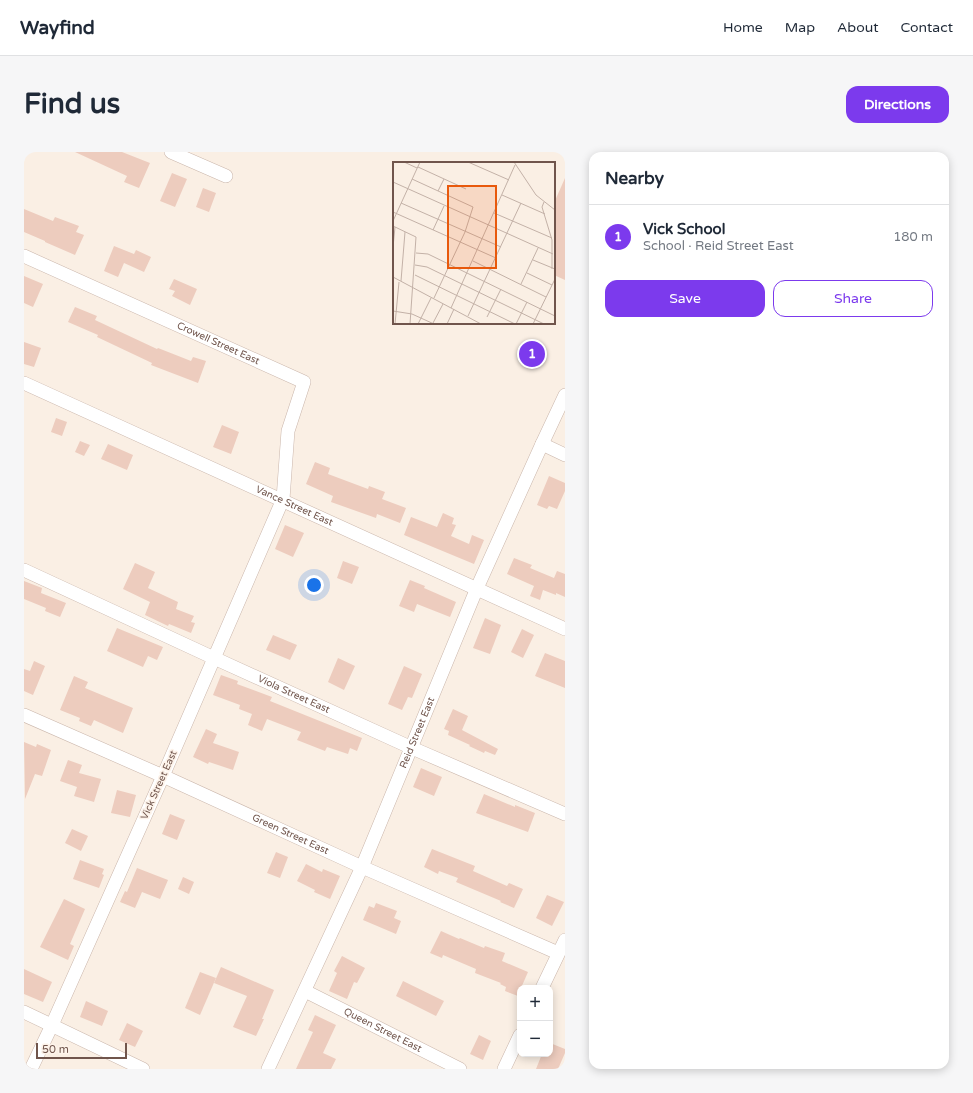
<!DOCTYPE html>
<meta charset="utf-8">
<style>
body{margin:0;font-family:"Varela Round",sans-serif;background:#f6f6f7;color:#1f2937}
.controls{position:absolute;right:12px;bottom:12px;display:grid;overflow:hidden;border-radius:8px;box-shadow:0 2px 10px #0003}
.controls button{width:36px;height:36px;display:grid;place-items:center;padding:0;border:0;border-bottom:1px solid #e0e1e3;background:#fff;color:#1f2937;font:20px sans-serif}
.scale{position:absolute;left:12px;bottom:10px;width:91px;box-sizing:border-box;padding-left:4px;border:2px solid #70554c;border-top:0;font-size:11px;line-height:14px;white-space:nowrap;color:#70554c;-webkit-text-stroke:3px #fdf3ea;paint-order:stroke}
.you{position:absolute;left:290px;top:433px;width:14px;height:14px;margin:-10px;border:3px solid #fff;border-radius:50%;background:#1a73e8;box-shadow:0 0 0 6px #1a73e833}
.badge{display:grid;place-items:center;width:26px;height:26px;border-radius:50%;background:#7c3aed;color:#fff;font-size:13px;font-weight:700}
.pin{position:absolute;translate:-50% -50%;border:2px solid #fff;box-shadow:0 1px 4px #0006}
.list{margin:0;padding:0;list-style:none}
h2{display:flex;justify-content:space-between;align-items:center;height:52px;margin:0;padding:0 16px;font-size:17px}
h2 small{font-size:13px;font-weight:400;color:#747a83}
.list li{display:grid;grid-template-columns:26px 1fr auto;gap:12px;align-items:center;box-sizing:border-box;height:64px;padding:0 16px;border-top:1px solid #e0e1e3}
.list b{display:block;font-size:15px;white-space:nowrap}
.list p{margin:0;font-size:13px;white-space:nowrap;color:#747a83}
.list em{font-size:13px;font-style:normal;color:#747a83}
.actions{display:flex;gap:8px;padding:12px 16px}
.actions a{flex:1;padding:9px 0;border:1px solid #7c3aed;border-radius:12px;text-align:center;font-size:14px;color:#7c3aed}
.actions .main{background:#7c3aed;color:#fff}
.map{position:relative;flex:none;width:541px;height:917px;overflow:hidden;border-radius:12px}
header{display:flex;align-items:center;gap:24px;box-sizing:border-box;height:56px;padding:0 20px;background:#fff;border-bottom:1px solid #e0e1e3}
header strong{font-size:19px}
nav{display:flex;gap:22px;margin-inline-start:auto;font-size:14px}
.intro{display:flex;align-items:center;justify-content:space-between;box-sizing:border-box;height:96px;padding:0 24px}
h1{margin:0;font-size:28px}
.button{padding:10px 18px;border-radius:12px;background:#7c3aed;color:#fff;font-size:14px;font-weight:700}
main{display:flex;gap:24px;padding:0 24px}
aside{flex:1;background:#fff;border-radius:12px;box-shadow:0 2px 10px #0003}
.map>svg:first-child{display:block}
.building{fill:#edccbe}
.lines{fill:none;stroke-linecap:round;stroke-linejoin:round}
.minor-casing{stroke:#cab6ab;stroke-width:14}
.minor{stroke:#fff;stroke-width:13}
.labels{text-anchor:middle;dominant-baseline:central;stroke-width:3.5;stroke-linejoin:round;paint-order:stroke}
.street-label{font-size:10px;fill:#70554c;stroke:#fdf3ea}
.inset-road{fill:none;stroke:#c3b1a7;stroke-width:1}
.view{fill:#e8590c;fill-opacity:0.15;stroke:#e8590c;stroke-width:2}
.inset-edge{fill:none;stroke:#70554c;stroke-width:2}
</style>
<header>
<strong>Wayfind</strong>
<nav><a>Home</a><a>Map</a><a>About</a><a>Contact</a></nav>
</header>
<div class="intro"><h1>Find us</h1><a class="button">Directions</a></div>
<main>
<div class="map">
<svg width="541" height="917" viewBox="0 0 541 917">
<rect width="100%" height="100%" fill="#faefe4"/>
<g class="building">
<path d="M 51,0 L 98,0 L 126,11 L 115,36 L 100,30 L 103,24 Z"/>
<path d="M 148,21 L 163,27 L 151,55 L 136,49 Z"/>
<path d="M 541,26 L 541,128 L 530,123 L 530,51 Z"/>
<path d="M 179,36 L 192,41 L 185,60 L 172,55 Z"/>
<path d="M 0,57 L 29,69 L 31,65 L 55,74 L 52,80 L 60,83 L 51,103 L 21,90 L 21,89 L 0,80 Z"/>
<path d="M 90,94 L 110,102 L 112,98 L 127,105 L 120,120 L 100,111 L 94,125 L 80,119 Z"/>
<path d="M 0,124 L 19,132 L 9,155 L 0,151 Z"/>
<path d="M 150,127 L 173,137 L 166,153 L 148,144 L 151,139 L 145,137 Z"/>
<path d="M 51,155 L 73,164 L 71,168 L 133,197 L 134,196 L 167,209 L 169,205 L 182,209 L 174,231 L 127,213 L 128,211 L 73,185 L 74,183 L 44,170 Z"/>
<path d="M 0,190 L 17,196 L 10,215 L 0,212 Z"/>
<path d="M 32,266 L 43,270 L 38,284 L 27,280 Z"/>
<path d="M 198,273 L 215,280 L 207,302 L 189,295 Z"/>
<path d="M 56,289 L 66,293 L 60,304 L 51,300 Z"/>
<path d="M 84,292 L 109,303 L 103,318 L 77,307 Z"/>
<path d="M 291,310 L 306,316 L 304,322 L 344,337 L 345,334 L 361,340 L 358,347 L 382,356 L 376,371 L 353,362 L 352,366 L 307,350 L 309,344 L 282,332 Z"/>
<path d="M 525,324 L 541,331 L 541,339 L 533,357 L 525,354 L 523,357 L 513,353 Z"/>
<path d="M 419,361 L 430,366 L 428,372 L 432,373 L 427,384 L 445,392 L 448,383 L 460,388 L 450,412 L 380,383 L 387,365 L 413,375 Z"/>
<path d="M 261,373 L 280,381 L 269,405 L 251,397 Z"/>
<path d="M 490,406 L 508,413 L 506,416 L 530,426 L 533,419 L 541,422 L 541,445 L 532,441 L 532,443 L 519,438 L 516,448 L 506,444 L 510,434 L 483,422 Z"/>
<path d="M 319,409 L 335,415 L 328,432 L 313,426 Z"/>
<path d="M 111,411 L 131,420 L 124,436 L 154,450 L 152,457 L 170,464 L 167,470 L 171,471 L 167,481 L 145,472 L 144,474 L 121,463 L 126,450 L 99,437 Z"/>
<path d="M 386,428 L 401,434 L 400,436 L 432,450 L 426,465 L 393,452 L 390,460 L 375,454 Z"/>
<path d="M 0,429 L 18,436 L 17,441 L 42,451 L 36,465 L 21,459 L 22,456 L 0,447 Z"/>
<path d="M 461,466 L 477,473 L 466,502 L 449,496 Z"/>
<path d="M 93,476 L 139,495 L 133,508 L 124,504 L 119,515 L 83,499 Z"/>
<path d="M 498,477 L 510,483 L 499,506 L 487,500 Z"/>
<path d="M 249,483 L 273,493 L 266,508 L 242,498 Z"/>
<path d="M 521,501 L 541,509 L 541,536 L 511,524 Z"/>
<path d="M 314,506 L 331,514 L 320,538 L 304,530 Z"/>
<path d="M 10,509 L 21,514 L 9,543 L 0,539 L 0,517 L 6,519 Z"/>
<path d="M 380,514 L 398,522 L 388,546 L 384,545 L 378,558 L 364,552 Z"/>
<path d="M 197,523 L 214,529 L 213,532 L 248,545 L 246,549 L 338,586 L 333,599 L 326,596 L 324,602 L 303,595 L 301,599 L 273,588 L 277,580 L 243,567 L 238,579 L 224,573 L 228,562 L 215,557 L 216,553 L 189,543 Z"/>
<path d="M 50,524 L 64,530 L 61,536 L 109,556 L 99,581 L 70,568 L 67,574 L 55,569 L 56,566 L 36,558 Z"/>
<path d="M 429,557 L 444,564 L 438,578 L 474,597 L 471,603 L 461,599 L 460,601 L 445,594 L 446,593 L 424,583 L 425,579 L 420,577 Z"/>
<path d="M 182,577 L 193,582 L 189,591 L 215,600 L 209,618 L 185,610 L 184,612 L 169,605 Z"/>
<path d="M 0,590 L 12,595 L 13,592 L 27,598 L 18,624 L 11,622 L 1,647 Z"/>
<path d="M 44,608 L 58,613 L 55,621 L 77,627 L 70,650 L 50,644 L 53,635 L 36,629 Z"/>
<path d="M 397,616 L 418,625 L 410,644 L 389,635 Z"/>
<path d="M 93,638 L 112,643 L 106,665 L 87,661 Z"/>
<path d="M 460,642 L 491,655 L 491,653 L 511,661 L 504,680 L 452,661 Z"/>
<path d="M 146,662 L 161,668 L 153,688 L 138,682 Z"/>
<path d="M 48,677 L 64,684 L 57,699 L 41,691 Z"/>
<path d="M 408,697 L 451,714 L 449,719 L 483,734 L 485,731 L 499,737 L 490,756 L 476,750 L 477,749 L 432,730 L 434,726 L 415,719 L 414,722 L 400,715 Z"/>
<path d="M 252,700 L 264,705 L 256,726 L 243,721 Z"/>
<path d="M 56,708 L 80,717 L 78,722 L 80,723 L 75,736 L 49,727 Z"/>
<path d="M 282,712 L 298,720 L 299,717 L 316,724 L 306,747 L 290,740 L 291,738 L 273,729 Z"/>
<path d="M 113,716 L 144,728 L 136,747 L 118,740 L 111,756 L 96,750 L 101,739 L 103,740 Z"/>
<path d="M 159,725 L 170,730 L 165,742 L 154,737 Z"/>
<path d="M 523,743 L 540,750 L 528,774 L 512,766 Z"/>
<path d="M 40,747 L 61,757 L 46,792 L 50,794 L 44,808 L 16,795 Z"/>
<path d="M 352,751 L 373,759 L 370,766 L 377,769 L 372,782 L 339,768 L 345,754 L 350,756 Z"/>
<path d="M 417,779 L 435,787 L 436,786 L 460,796 L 461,794 L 481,801 L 478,809 L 504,820 L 497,836 L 496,836 L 494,844 L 481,839 L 482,835 L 476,832 L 477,831 L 451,821 L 452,817 L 419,803 L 418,806 L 406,801 Z"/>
<path d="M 318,804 L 341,816 L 333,831 L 330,830 L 323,847 L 305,839 L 313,821 L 310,819 Z"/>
<path d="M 197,815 L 250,838 L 238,867 L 240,867 L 232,884 L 209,875 L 223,844 L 190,831 Z"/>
<path d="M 0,817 L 28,830 L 19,850 L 0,842 Z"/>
<path d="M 176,820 L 192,826 L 176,863 L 161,856 Z"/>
<path d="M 379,829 L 420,849 L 412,864 L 372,844 Z"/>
<path d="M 62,849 L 84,859 L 78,874 L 56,865 Z"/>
<path d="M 291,863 L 312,873 L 299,901 L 312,907 L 307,917 L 272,917 L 289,880 L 284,878 Z"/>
<path d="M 103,871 L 119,879 L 111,895 L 95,888 Z"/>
<path d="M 455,883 L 467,889 L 459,908 L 446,902 Z"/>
<path d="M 526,891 L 541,897 L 541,901 L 534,917 L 512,917 L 518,902 L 526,902 Z"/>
</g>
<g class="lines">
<defs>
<g id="minor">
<path d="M 147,0 L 202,24"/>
<path id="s1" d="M 0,104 L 280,230 L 264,279 L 259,347 L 139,624 L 28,873 L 7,917"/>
<path id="s2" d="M 0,231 L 541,477"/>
<path d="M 518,292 L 541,303"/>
<path id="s3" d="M 0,418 L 190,506 L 388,596 L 541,662"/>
<path id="s4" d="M 0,563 L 139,624 L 338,715 L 534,801"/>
<path d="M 518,836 L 541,788"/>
<path id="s5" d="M 281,839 L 436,917"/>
<path d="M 0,860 L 119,917"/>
<path id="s6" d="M 244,917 L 338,715 L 453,436 L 518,292 L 541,243"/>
<path d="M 480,917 L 496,883"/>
</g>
</defs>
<use href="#minor" class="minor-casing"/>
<use href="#minor" class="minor"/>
</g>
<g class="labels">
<g class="street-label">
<text stroke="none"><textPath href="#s1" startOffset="213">Crowell Street East</textPath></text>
<text stroke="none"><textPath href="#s2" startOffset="297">Vance Street East</textPath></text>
<text stroke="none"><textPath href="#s3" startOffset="297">Viola Street East</textPath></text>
<text stroke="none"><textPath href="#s6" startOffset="368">Reid Street East</textPath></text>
<text transform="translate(135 633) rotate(-66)">Vick Street East</text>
<text stroke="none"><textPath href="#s4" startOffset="292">Green Street East</textPath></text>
<text stroke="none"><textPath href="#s5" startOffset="87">Queen Street East</textPath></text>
</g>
</g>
<g transform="translate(369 10)">
<rect width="162" height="162" fill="#faefe4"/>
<path class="inset-road" d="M 11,0 L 24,6M 75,0 L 116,18M 121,0 L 143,33 L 162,48M 25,5 L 73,27M 19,17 L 80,45 L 72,70 L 41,136M 0,20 L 160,92M 45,29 L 51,17M 109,33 L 152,52M 151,40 L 149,45 L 159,78 L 159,107M 8,41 L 108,85M 0,50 L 103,96M 101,51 L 159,76M 0,59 L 27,0M 0,64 L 23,75 L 17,162M 40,68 L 51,44M 0,85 L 2,65M 23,91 L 35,92 L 162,154M 140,98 L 162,107M 80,99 L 153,135M 22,103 L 34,105 L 151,162M 134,111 L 159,123M 22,113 L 122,162M 0,115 L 88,162M 8,119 L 12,70M 128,122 L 145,86M 58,146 L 122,3M 0,149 L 19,152 L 41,162M 75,154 L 128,41M 94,155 L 108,127M 40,161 L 50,142M 2,162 L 6,120M 25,162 L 38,136M 54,162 L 61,147M 123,162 L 134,140M 140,162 L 162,117"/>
<path class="view" d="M 55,24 L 103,24 L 103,106 L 55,106 Z"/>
<rect width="162" height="162" class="inset-edge"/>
</g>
</svg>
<div class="controls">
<button>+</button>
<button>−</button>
</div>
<div class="scale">50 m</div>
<div class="you"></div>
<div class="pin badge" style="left:508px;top:202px">1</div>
</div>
<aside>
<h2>Nearby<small></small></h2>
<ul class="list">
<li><span class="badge">1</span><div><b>Vick School</b><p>School · Reid Street East</p></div><em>180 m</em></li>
</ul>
<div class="actions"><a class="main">Save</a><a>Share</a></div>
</aside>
</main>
